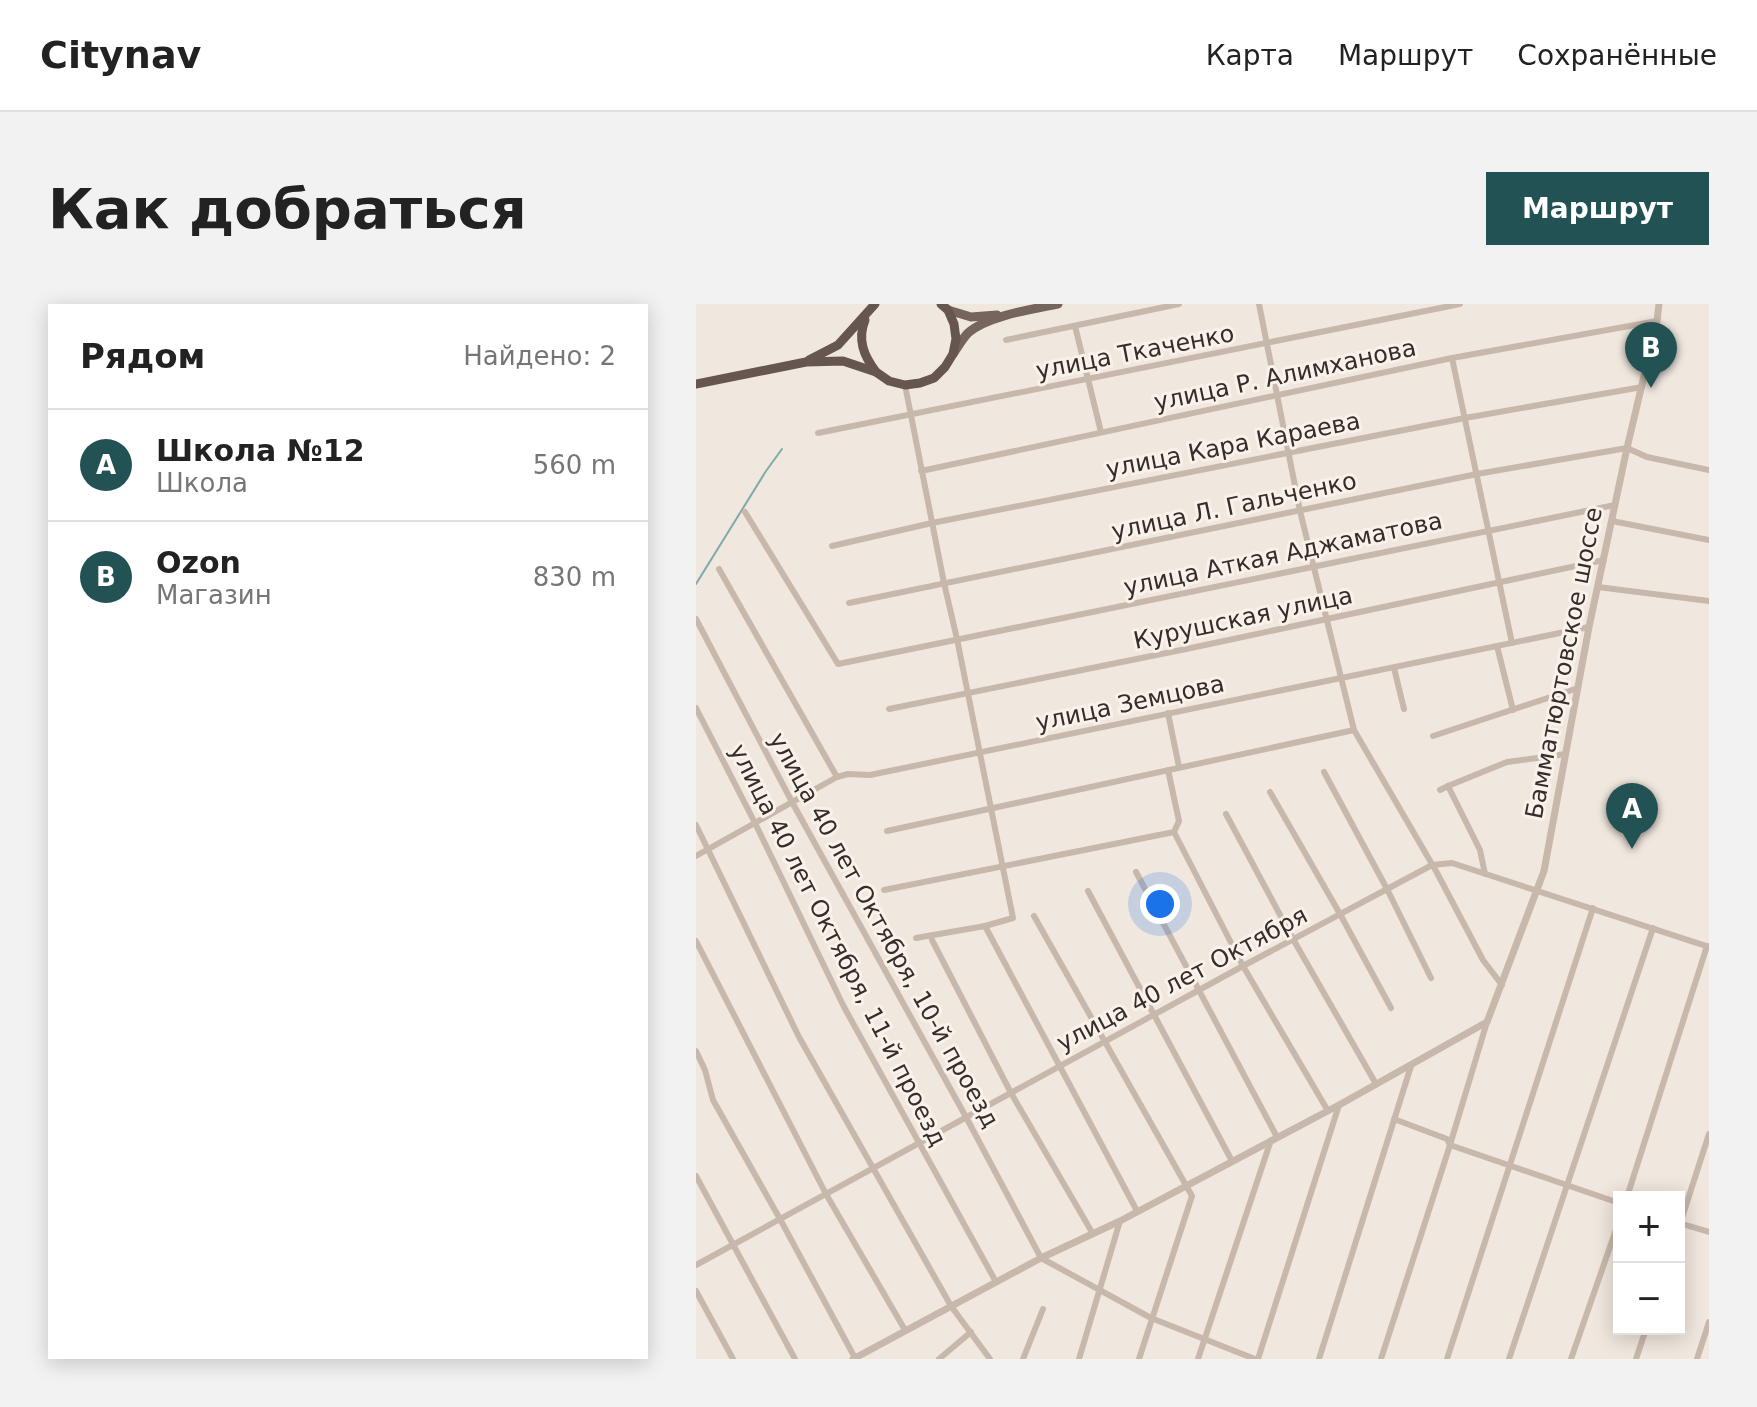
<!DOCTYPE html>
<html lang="ru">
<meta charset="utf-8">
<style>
body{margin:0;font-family:"DejaVu Sans",sans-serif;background:#f2f2f2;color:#222}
.controls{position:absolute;right:24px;bottom:24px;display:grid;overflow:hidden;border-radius:0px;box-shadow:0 4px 20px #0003}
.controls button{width:72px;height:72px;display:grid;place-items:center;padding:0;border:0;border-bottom:2px solid #e0e0e0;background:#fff;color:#222;font:40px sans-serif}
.you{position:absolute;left:464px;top:600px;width:28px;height:28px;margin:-20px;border:6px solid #fff;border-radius:50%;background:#1a73e8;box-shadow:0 0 0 12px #1a73e833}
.badge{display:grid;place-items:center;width:52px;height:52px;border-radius:50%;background:#235254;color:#fff;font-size:26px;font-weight:700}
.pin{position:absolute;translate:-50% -66px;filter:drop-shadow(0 2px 4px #0008)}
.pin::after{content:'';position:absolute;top:42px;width:28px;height:24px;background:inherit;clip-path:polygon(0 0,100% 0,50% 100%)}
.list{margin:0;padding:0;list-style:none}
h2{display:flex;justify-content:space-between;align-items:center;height:104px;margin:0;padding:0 32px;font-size:34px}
h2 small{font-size:26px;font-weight:400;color:#767676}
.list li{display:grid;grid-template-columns:52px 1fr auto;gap:24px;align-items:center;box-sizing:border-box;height:112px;padding:0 32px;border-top:2px solid #e0e0e0}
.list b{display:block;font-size:30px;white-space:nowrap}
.list p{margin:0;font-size:26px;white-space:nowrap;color:#767676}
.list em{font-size:26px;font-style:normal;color:#767676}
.map{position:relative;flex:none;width:1013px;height:1055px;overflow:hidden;border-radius:0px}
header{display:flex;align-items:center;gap:48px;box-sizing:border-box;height:112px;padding:0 40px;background:#fff;border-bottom:2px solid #e0e0e0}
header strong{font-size:38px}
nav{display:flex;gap:44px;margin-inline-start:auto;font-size:28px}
.intro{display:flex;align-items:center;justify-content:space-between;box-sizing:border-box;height:192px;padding:0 48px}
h1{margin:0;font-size:56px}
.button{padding:20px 36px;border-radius:0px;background:#235254;color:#fff;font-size:28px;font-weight:700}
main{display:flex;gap:48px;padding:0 48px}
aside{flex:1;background:#fff;border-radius:0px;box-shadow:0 4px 20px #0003}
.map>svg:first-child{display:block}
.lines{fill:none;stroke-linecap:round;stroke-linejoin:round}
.stream{stroke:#80aaab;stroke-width:2}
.minor{stroke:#c8b8ab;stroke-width:6}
.tertiary{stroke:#c8b8ab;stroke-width:7}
.primary{stroke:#76655c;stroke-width:9}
.trunk{stroke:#66564f;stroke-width:9}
.labels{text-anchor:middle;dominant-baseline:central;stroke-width:6;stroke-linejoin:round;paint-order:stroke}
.street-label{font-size:24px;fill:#362d2a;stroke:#f8f2ea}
</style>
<header>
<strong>Citynav</strong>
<nav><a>Карта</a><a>Маршрут</a><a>Сохранённые</a></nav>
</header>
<div class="intro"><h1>Как добраться</h1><a class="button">Маршрут</a></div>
<main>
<aside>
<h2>Рядом<small>Найдено: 2</small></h2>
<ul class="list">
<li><span class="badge">A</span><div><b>Школа №12</b><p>Школа</p></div><em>560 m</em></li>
<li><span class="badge">B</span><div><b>Ozon</b><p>Магазин</p></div><em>830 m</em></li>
</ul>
</aside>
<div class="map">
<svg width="1013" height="1055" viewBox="0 0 1013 1055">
<rect width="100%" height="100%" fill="#f0e7de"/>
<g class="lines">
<path class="stream" d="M 0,280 L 70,167 L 86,145"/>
<g class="minor">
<path d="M 563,0 L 604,207 L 658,426 L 740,567 L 787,656 L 806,681"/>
<path d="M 379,22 L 405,128"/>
<path d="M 310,36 L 483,0"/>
<path d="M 756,54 L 816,339"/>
<path d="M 209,81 L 248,279 L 261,335 L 317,614 L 289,622 L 220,634"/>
<path d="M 122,129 L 764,0"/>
<path d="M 225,167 L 756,54 L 961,17"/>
<path d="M 49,208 L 142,360 L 919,201"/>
<path d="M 916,217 L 1013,236"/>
<path d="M 136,242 L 236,219 L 769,114 L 946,83"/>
<path d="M 23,265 L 141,473"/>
<path d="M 902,283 L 1013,297"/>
<path d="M 153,299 L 781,170 L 931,144 L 951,153 L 1013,166"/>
<path d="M 0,315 L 96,498 L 270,813 L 345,954 L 455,1014 L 559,1055"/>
<path d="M 801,342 L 817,406"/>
<path d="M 698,364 L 708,405"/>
<path d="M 0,404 L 59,519 L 148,703 L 300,978"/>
<path d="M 193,405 L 495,344 L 908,256"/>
<path d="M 472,409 L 483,463"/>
<path d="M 737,432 L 882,384"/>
<path d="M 628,468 L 691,585 L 735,674"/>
<path d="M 752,482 L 811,458 L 870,450"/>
<path d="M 744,486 L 752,482 L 784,546 L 789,570"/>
<path d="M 574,488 L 644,610 L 695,704"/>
<path d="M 530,510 L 597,635 L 680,780"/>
<path d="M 0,521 L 103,733 L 255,1002 L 294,1055"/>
<path d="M 191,527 L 658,426"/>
<path d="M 478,528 L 547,662 L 632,807"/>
<path d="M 0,552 L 141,473 L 152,470 L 174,471 L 893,323"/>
<path d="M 440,568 L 581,833"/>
<path d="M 188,586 L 478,528 L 483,517 L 472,466"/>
<path d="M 392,587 L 536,857"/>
<path d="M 338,612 L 496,892 L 443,1055"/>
<path d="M 289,622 L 441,907"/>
<path d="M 236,636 L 315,789 L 397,930"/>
<path d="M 0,637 L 130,890 L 209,1026"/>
<path d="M 0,747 L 9,766 L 17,796 L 84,915 L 159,1054"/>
<path d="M 698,815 L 751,835 L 754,841 L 923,899"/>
<path d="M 0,872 L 99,1055"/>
<path d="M 931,893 L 1011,642"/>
<path d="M 983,919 L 1013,928"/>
<path d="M 983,923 L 1013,830"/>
<path d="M 0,961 L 547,662 L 736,561 L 756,559 L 1013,643"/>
<path d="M 0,987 L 37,1055"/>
<path d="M 243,1055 L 275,1028"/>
<path d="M 327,1055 L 347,1005"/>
<path d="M 383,1055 L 424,917"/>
<path d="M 502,1055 L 575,836"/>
<path d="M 562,1055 L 643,801"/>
<path d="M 623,1055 L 715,762"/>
<path d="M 685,1055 L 754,841 L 791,718"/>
<path d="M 751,1055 L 897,604"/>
<path d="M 813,1055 L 957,624"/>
<path d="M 875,1055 L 923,917"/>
<path d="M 940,1055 L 950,1025"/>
<path d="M 1001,1055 L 1013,1018"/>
</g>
<path class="tertiary" d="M 157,1055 L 345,954 L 424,917 L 643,801 L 791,718 L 848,567 L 893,323 L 931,144 L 961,17 L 963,0"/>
<g class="primary">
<path d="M 252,6 L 275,13 L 301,11"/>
<path d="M 257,50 C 262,43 266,35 272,29 C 291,12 337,5 362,0"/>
</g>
<g class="trunk">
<path d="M 169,16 C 161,36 168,52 180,68"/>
<path d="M 113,56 L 142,41 L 179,0"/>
<path d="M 0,80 L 110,58 L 147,57 L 180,68 L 193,77 L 209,81 L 224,79 L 238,74 L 249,63 L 257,50 L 260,35 L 258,20 L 252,6 L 245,0"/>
</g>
</g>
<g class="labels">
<g class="street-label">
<text transform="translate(439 48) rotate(-11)">улица Ткаченко</text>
<text transform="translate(589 71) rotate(-12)">улица Р. Алимханова</text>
<text transform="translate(537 141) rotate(-11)">улица Кара Караева</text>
<text transform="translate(538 202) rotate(-12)">улица Л. Гальченко</text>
<text transform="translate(587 250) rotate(-12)">улица Аткая Аджаматова</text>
<text transform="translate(547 314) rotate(-12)">Курушская улица</text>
<text transform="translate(868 359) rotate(-79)">Бамматюртовское шоссе</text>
<text transform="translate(434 399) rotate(-12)">улица Земцова</text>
<text transform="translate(188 626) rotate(61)">улица 40 лет Октября, 10-й проезд</text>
<text transform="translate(142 641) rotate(63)">улица 40 лет Октября, 11-й проезд</text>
<text transform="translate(486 675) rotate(-28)">улица 40 лет Октября</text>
</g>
</g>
</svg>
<div class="controls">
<button>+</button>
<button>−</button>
</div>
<div class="you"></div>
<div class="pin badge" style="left:936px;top:545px">A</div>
<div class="pin badge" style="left:955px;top:84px">B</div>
</div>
</main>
